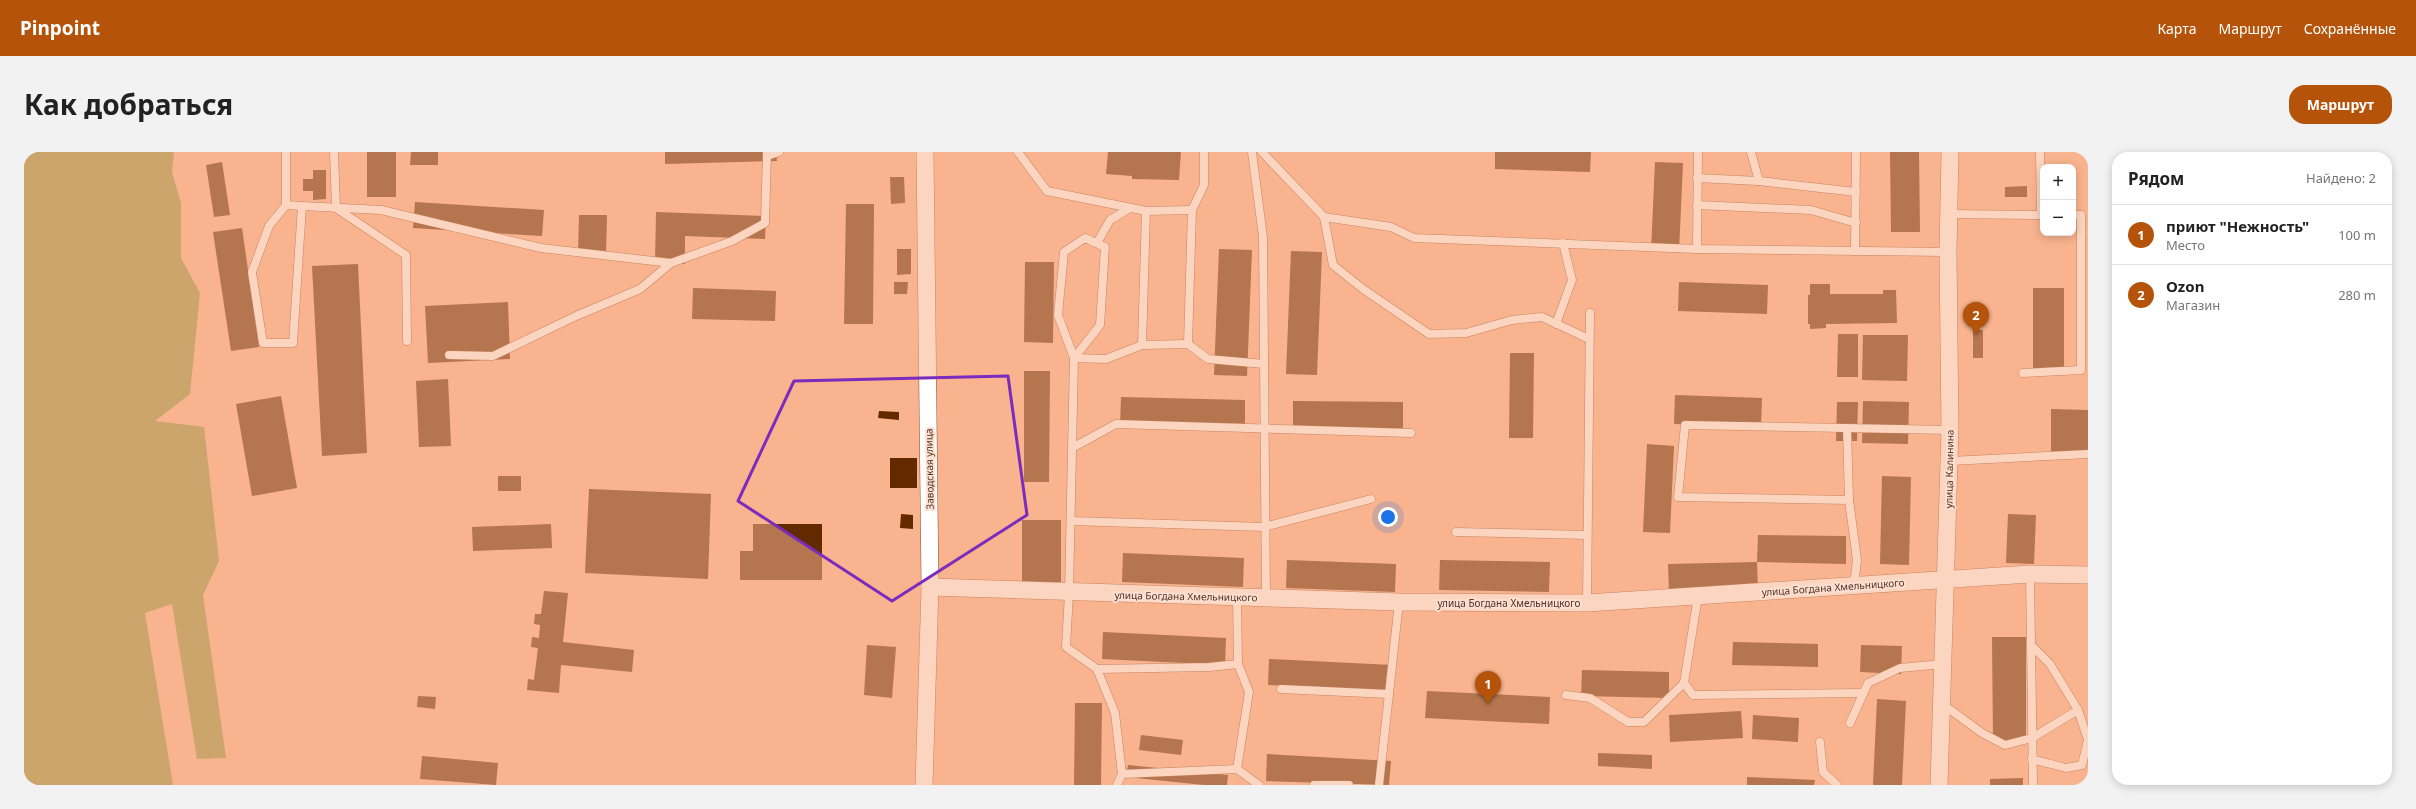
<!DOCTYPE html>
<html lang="ru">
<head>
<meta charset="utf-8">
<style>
  :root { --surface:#fff; --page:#f2f2f2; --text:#222; --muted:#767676; --line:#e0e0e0; --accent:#b45309 }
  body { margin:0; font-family:"Noto Sans",sans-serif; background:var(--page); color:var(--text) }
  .controls { position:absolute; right:12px; top:12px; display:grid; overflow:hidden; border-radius:8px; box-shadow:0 2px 10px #0003 }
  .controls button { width:36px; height:36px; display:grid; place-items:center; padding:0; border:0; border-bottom:1px solid var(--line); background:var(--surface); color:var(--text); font:20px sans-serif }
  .you { position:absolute; left:1364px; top:365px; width:14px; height:14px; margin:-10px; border:3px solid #fff; border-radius:50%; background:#1a73e8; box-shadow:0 0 0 6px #1a73e833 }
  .badge { display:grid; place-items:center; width:26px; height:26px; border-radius:50%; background:var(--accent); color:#fff; font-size:13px; font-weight:700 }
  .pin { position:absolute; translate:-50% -33px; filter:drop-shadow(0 1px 2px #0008) }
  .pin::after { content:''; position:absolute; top:21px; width:14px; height:12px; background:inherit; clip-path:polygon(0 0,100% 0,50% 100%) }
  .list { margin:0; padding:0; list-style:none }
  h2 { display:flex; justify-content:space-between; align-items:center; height:52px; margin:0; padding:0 16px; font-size:17px }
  h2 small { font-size:13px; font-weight:400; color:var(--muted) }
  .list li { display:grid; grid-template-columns:26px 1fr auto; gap:12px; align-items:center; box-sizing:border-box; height:60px; padding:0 16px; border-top:1px solid var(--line) }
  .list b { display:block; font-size:15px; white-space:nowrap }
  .list p { margin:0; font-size:13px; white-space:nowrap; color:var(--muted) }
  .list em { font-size:13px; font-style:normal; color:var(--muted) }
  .map { position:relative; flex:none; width:2064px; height:633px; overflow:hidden; border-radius:16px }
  header { display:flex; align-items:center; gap:24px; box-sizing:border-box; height:56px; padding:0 20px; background:var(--accent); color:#fff }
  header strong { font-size:19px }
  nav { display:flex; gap:22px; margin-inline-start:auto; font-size:14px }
  .intro { display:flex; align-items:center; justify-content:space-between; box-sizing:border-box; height:96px; padding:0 24px }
  h1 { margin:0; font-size:28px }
  .button { padding:10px 18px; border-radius:16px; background:var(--accent); color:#fff; font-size:14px; font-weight:700 }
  main { display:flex; gap:24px; padding:0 24px }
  aside { flex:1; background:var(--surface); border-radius:16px; box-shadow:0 2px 10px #0003 }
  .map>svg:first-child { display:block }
  .forest { fill:#949543 }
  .building { fill:#632a00 }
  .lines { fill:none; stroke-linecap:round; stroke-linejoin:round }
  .lane-casing { stroke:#894c28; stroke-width:9 }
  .street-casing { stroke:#894c28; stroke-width:18 }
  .lane { stroke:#fff; stroke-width:8 }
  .street { stroke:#fff; stroke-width:17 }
  .marked { fill:none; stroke:#7b2cbf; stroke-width:3; stroke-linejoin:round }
  .labels { text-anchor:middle; stroke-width:4; stroke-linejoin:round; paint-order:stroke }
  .street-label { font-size:10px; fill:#503425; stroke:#fddfd0 }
</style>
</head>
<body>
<header>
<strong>Pinpoint</strong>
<nav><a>Карта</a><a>Маршрут</a><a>Сохранённые</a></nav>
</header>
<div class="intro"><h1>Как добраться</h1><a class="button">Маршрут</a></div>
<main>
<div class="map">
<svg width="2064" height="633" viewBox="0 0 2064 633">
  <rect width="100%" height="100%" fill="#f9b38e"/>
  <polygon class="forest" points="0,0 150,0 148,20 157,51 157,106 176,141 166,242 131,269 180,275 195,409 179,443 202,606 173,607 148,452 121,461 149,633 0,633"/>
  <g class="building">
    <rect x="343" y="0" width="29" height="45"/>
    <polygon points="387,0 414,0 414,13 386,13"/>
    <polygon points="641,0 752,0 753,9 641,12"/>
    <polygon points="1084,0 1157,0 1155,28 1108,27 1108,24 1082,22"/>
    <polygon points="1471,0 1567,0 1566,20 1471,17"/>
    <polygon points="1866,0 1895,0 1896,80 1867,80"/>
    <polygon points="198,10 206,63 190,65 182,13"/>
    <polygon points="1631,10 1659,11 1655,100 1627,99"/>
    <polygon points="289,18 302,18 302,47 289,48 289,39 279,39 279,27 289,27"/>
    <polygon points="866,25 880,25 881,51 867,52"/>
    <polygon points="2003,34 2003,45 1981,45 1981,35"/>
    <polygon points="391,50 520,58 518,84 389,76"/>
    <polygon points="822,52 850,52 849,172 820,172"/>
    <polygon points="632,60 742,64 741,87 661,84 661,112 631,111"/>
    <polygon points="555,63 583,63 582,103 554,102"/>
    <polygon points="218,76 235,195 207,199 189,80"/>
    <polygon points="873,97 887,97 887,122 873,123"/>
    <polygon points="1195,97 1228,98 1223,224 1190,223"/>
    <polygon points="1267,99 1298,100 1293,223 1262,222"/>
    <polygon points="1001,110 1030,110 1029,191 1000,190"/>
    <polygon points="334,112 343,301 298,304 288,114"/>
    <polygon points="870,130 884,130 883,142 870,142"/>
    <polygon points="1655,130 1744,133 1743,162 1654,159"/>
    <polygon points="1786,132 1806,132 1806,142 1859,142 1859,138 1872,138 1873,171 1802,172 1802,176 1786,177 1786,172 1784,172 1784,143 1786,143"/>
    <polygon points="669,136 752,139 751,169 668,167"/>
    <rect x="2009" y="136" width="31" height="86"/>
    <polygon points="484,150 486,207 404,211 401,154"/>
    <rect x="1949" y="178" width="10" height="28"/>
    <polygon points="1814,182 1834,182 1834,225 1813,225"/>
    <polygon points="1839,183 1884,183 1883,229 1838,228"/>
    <polygon points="1486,201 1510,201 1509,286 1485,286"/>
    <polygon points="1000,219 1026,219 1025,330 1000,330"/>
    <polygon points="424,227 427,294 395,295 392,229"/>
    <polygon points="1651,243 1738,246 1737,275 1650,272"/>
    <polygon points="257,244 273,336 228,344 212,252"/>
    <polygon points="1097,245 1221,248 1221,277 1096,274"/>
    <polygon points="1269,249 1379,250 1379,279 1269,278"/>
    <polygon points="1839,249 1885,250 1884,292 1838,291"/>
    <polygon points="1813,250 1834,250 1833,289 1812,289"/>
    <polygon points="2027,257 2064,258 2064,305 2027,305"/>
    <polygon points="855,259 875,260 875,268 854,266"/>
    <polygon points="1623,292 1650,294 1646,381 1619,380"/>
    <rect x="866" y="306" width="27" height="30"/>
    <rect x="474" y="324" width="23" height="15"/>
    <polygon points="1858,324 1887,325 1885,413 1856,412"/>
    <polygon points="565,337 687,342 684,427 561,421"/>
    <polygon points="877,362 889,363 889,377 876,376"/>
    <polygon points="1984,362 2012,363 2010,412 1982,411"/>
    <rect x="998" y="368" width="39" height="62"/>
    <polygon points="527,372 528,396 449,399 448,375"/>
    <polygon points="729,372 798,372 798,428 716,428 716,399 729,399"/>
    <polygon points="1734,383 1822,384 1822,412 1733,410 1734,440 1645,441 1644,412 1733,410"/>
    <polygon points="1099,401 1220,406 1219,435 1098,430"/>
    <polygon points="1263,408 1372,412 1371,440 1262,436"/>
    <polygon points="1416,408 1526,410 1525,440 1415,438"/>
    <polygon points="520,439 544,441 539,490 610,498 608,520 537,513 535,541 503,538 504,527 510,528 514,496 507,495 508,485 515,486 516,473 510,472 511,462 517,462"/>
    <polygon points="1079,480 1202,486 1201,513 1078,507"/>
    <polygon points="1968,485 2002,485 2002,591 1969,591"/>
    <polygon points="1709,490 1794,492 1794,515 1708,513"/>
    <polygon points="843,493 872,495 868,546 840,543"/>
    <polygon points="1837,493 1878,494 1877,522 1836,520"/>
    <polygon points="1245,507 1369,513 1367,540 1244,533"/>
    <polygon points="1558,518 1645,520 1645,546 1557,544"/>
    <polygon points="1403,539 1526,545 1525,572 1401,566"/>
    <polygon points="394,544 412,545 411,557 393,555"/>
    <polygon points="1853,547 1882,549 1878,633 1849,633"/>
    <polygon points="1051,551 1078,551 1077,633 1050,633"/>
    <polygon points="1717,559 1719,586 1646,590 1645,563"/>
    <polygon points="1729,563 1775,566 1774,590 1728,587"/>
    <polygon points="1117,583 1159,588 1157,603 1115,598"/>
    <polygon points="1574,601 1628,603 1628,617 1574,614"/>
    <polygon points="1243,602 1367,609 1365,633 1242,629"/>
    <polygon points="398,604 474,611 472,633 396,627"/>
    <polygon points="1104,613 1204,623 1203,633 1180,633 1102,625"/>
    <polygon points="1723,625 1791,628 1790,633 1723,633"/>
    <polygon points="1999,626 1999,633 1966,633 1966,627"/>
  </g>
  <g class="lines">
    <g class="lane-casing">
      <g id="lane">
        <polyline points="262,0 262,53 245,74 228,120 239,191 269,191 278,54 357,58 517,96 647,111 708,89 741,71 743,0"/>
        <polyline points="310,0 312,56 382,103 383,189"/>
        <polyline points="994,0 1023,39 1122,59 1168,58"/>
        <polyline points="1228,0 1239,85 1242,446"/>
        <polyline points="1238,0 1300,65 1309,113 1339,137 1405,182 1442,181 1488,168 1518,165 1565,187"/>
        <polyline points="1674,0 1673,97 1924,100"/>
        <polyline points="1727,0 1735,29"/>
        <polyline points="2016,0 2017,63"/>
        <polyline points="743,4 755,0"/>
        <polyline points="1673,26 1735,29 1832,40"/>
        <polyline points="262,53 278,54"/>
        <polyline points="1673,53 1787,58 1832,71"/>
        <polyline points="1925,62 2019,63"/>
        <polyline points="1300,65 1367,75 1390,86 1673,97"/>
        <polyline points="1073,91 1086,68 1106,56"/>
        <polyline points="1831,99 1832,0"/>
        <polyline points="1532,172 1548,128 1539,91"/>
        <polyline points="1164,192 1168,58 1180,33 1180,0"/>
        <polyline points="1118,193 1122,59"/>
        <polyline points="425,203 469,204 552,164 616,137 647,111"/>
        <polyline points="1050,206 1076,173 1081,95 1061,86 1040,100 1034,163 1050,206 1045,441 1042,495 1073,517 1091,561 1098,622 1093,633"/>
        <polyline points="1050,206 1082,207 1118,193 1164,192 1184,207 1240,212"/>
        <polyline points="1999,221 2057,218 2057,63 2049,63"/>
        <polyline points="1823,276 1825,348"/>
        <polyline points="1048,296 1092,272 1387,281"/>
        <polyline points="1926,309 2064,302"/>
        <polyline points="1047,369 1240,375 1347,347"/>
        <polyline points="1432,380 1563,383"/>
        <polyline points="2006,422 2009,633"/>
        <polyline points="1830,434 1833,408 1825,348 1654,345 1661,273 1926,278"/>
        <polyline points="1674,444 1660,531 1669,543 1839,541"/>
        <polyline points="1213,445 1214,512 1225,540 1213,617"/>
        <polyline points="1563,451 1566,161"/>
        <polyline points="2007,493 2026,512 2054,558 2064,588 2058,613 2042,616 2008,607"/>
        <polyline points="1073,517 1185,515 1214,512"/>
        <polyline points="1257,537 1365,542"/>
        <polyline points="1542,543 1566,546 1604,570 1620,570 1660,531"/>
        <polyline points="1917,551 1958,581 1981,593 2008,586 2054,558"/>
        <polyline points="1826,571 1844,531 1876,516 1919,512"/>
        <polyline points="1796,590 1799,620 1813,633"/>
        <polyline points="1098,622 1213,617 1235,633"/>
        <polyline points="1290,633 1325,633"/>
        <polyline points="1355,633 1375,450"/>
      </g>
    </g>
    <g class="street-casing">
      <g id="street">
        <polyline points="906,435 1375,450 1563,451 2006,422 2064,423"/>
        <polyline points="900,633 906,435 901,0"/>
        <polyline points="1915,633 1926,278 1924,100 1926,0"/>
      </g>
    </g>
    <use href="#lane" class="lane"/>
    <use href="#street" class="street"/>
  </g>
  <path d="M0 0H2064V633H0ZM984,224L1003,363L868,449L714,349L770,229Z" fill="#f9b38e" fill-opacity=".55" fill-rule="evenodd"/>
  <path class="marked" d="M984,224L1003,363L868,449L714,349L770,229Z"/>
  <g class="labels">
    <g class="street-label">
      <text transform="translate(905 317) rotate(-91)" y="4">Заводская улица</text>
      <text transform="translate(1925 317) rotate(-89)" y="4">улица Калинина</text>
      <text transform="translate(1809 435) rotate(-4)" y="4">улица Богдана Хмельницкого</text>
      <text transform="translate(1162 444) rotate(1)" y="4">улица Богдана Хмельницкого</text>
      <text x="1485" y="455">улица Богдана Хмельницкого</text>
    </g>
  </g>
</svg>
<div class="controls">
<button>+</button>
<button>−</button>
</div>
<div class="you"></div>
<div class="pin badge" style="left:1464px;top:552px">1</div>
<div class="pin badge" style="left:1952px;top:183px">2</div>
</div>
<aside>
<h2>Рядом<small>Найдено: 2</small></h2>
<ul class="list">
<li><span class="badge">1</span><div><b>приют &quot;Нежность&quot;</b><p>Место</p></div><em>100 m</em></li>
<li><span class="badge">2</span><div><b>Ozon</b><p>Магазин</p></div><em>280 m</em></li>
</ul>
</aside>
</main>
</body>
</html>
